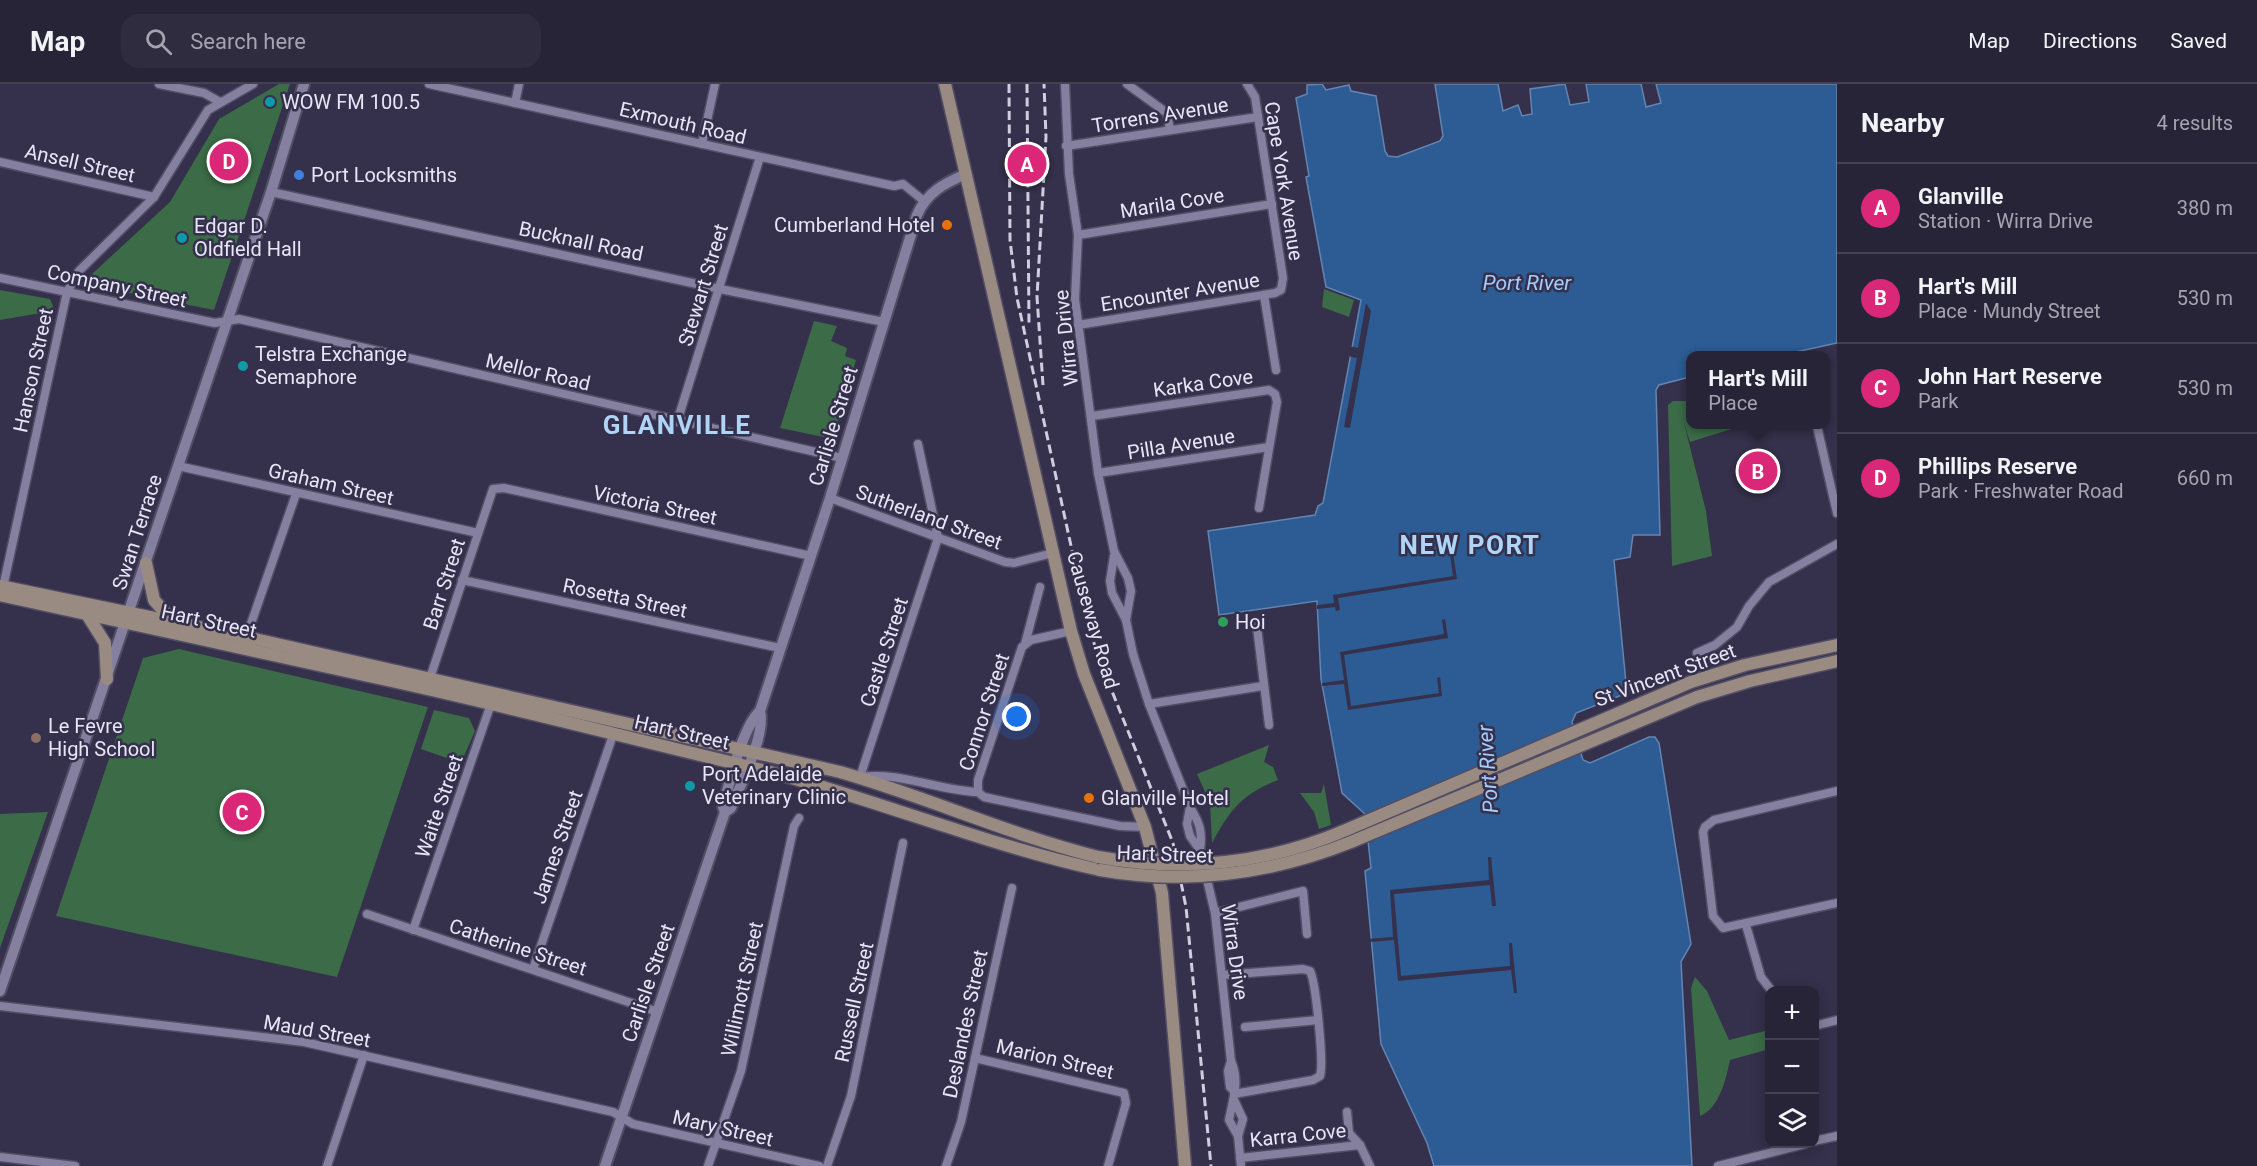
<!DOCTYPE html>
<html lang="en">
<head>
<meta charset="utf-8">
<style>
  :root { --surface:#282438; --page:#302c40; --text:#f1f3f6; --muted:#a5a4ae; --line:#444153; --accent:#db2777 }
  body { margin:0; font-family:Roboto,sans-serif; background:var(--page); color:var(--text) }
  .controls { position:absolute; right:18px; bottom:18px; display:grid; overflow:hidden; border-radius:12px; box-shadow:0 3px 15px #0003 }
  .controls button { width:54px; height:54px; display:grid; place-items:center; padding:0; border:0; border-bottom:2px solid var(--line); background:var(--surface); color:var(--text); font:30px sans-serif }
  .you { position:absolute; left:1017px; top:633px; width:21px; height:21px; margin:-15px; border:4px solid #fff; border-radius:50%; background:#1a73e8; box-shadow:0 0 0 9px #1a73e833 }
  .badge { display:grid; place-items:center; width:39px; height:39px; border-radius:50%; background:var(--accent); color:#fff; font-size:20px; font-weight:700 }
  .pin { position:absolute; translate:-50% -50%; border:3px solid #fff; box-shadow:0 2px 6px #0006 }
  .popup { position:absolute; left:1686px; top:267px; width:144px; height:78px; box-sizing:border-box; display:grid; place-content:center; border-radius:12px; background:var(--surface); filter:drop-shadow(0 2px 4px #0005); font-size:20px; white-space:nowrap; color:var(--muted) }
  .popup b { font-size:22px; color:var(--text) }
  .popup::after { content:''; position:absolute; left:50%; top:100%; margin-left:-12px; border:12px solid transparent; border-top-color:var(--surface) }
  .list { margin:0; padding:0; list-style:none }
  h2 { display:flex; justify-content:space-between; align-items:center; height:78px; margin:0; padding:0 24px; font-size:26px }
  h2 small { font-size:20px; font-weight:400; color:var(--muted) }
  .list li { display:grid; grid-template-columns:39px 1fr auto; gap:18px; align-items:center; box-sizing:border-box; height:90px; padding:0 24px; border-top:2px solid var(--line) }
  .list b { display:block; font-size:22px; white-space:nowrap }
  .list p { margin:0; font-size:20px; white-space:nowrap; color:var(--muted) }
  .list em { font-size:20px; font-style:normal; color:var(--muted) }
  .icon { flex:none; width:33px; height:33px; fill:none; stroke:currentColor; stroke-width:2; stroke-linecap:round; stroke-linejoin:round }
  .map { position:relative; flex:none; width:1837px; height:1082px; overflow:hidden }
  header { display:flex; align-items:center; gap:36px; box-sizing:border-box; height:84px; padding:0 30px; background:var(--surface); border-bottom:2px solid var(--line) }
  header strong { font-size:28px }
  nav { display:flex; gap:33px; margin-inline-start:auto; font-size:21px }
  .search { width:420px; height:54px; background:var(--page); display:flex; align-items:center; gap:15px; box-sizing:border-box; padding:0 21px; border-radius:18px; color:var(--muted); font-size:22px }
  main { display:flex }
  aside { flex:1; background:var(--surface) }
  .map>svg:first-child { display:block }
  .green { fill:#3b6b47 }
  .water { fill:#2c5c93; stroke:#6485b1; stroke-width:1.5 }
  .pier { fill:#35304b }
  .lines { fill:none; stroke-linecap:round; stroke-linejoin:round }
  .minor-casing { stroke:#524d64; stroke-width:11 }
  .tertiary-casing { stroke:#524d64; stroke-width:14 }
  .secondary-casing { stroke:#524d64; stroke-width:15 }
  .minor { stroke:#85809f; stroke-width:8 }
  .tertiary { stroke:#85809f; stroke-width:10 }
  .secondary { stroke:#998b82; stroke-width:12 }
  .rail { stroke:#d0cde0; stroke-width:3; stroke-dasharray:9 4.5; stroke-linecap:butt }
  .secondary-bridge-casing { stroke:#524d64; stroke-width:15; stroke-linecap:butt }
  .secondary-bridge { stroke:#998b82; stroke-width:12 }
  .culture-dot { fill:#0f9aa8; stroke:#35304b; stroke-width:2 }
  .shop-dot { fill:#3f7fe0; stroke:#35304b; stroke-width:2 }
  .food-dot { fill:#e8710a; stroke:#35304b; stroke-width:2 }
  .leisure-dot { fill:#2e9e5b; stroke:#35304b; stroke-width:2 }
  .education-dot { fill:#8d6e63; stroke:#35304b; stroke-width:2 }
  .labels { text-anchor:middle; stroke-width:5; stroke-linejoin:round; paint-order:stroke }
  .poi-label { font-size:20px; fill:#e8e5f7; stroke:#35304b; text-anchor:start }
  .street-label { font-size:20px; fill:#e8e5f7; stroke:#35304b }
  .water-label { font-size:21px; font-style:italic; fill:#a4ccfc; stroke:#35304b }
  .district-label { font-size:26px; font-weight:bold; letter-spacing:1.5px; fill:#afd4f5; stroke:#35304b }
</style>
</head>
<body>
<header>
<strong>Map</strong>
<div class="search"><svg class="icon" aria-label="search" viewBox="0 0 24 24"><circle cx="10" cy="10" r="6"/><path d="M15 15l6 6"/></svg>Search here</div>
<nav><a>Map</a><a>Directions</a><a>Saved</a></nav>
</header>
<main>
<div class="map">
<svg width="1837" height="1082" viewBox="0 0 1837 1082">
  <rect width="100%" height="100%" fill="#35304b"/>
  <g class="green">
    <polygon points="279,0 290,0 214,226 93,202 92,190 170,118 219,35"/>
    <polygon points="1324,205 1354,216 1349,233 1322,223"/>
    <polygon points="0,206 50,215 53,222 51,231 47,228 0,236"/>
    <polygon points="814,237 837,242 831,257 847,264 845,272 856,276 833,355 780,344"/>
    <polygon points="1673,317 1690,317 1690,340 1741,342 1690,358 1684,339 1706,427 1712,472 1672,482 1668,321"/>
    <polygon points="179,565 428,623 337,893 56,832 143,574"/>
    <polygon points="434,626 469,634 475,647 461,679 421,665"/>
    <path d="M1269,661L1264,678L1273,683L1278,696C1242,710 1230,726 1212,759L1210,719L1197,690Z"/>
    <polygon points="1324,700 1331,741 1319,745 1314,728 1300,709 1321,709"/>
    <polygon points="48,728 0,864 0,730"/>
    <path d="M1695,893L1707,907L1729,956L1765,947L1770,965L1730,976C1726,994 1720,1024 1700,1032L1691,904Z"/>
  </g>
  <polygon class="water" points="1322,0 1326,6 1349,1 1351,7 1376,12 1385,67 1388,72 1397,73 1440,57 1443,52 1435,0 1498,0 1503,27 1518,21 1522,32 1532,30 1530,5 1565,0 1570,21 1589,18 1586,0 1641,0 1646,23 1661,19 1656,0 1837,0 1837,259 1782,271 1690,272 1690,293 1659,301 1656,306 1660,451 1633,451 1630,473 1614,476 1627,609 1576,629 1572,638 1583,676 1590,679 1649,653 1655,653 1659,659 1691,860 1681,878 1692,1082 1434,1082 1427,1059 1381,960 1365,787 1371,784 1365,730 1342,709 1321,595 1317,517 1219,531 1208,447 1315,431 1318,422 1323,419 1361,216 1326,203 1306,93 1309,92 1296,14 1307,10 1307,1"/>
  <g class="pier">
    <polygon points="1366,219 1371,227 1350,344 1344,343 1357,274 1347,272 1349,262 1358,264"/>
    <polygon points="1450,470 1453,470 1457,495 1338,514 1340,526 1336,527 1335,523 1317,525 1317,521 1334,519 1333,511 1453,492"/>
    <polygon points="1445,535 1448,554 1344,571 1351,622 1439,609 1437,594 1440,593 1442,612 1348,626 1344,600 1322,602 1322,599 1344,596 1340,568 1444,550 1442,536"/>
    <polygon points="1488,773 1491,773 1496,822 1492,822 1490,801 1394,810 1401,892 1510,882 1509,859 1512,859 1517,909 1514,909 1511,886 1398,897 1394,856 1369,858 1368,855 1393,853 1390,806 1489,796"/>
  </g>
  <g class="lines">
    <g class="minor-casing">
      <g id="minor">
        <polyline points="159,0 204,9 220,18"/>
        <polyline points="429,0 894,102 903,100 924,117"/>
        <polyline points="1065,0 1069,90 1078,151 1075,215 1098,389 1114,467 1128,494 1131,507 1126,536"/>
        <polyline points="1127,0 1167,29 1170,46"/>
        <polyline points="515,19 519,0"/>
        <polyline points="702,60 715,0"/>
        <polyline points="1066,62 1258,33"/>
        <polyline points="0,78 154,113"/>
        <polyline points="271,108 720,205 884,238"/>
        <polyline points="1078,151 1272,120"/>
        <polyline points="0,194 215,239 239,235 842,374"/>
        <polyline points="1264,211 1276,286"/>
        <polyline points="1078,241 1275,209 1281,206 1283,194 1255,13 1247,0"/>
        <polyline points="1092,332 1269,306 1275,310 1277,318 1259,424"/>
        <polyline points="677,338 760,73"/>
        <polyline points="1817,342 1837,429"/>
        <path d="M918,360L938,454L860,693C899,687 939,707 978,708L984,713L1120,742L1145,743"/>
        <polyline points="178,382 478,449"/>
        <polyline points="1098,389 1269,363"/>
        <polyline points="830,414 1005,478 1014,479 1053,469"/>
        <path d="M1114,472L1110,497L1112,509L1126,536L1133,570L1149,620L1190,723C1199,738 1203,747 1200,766"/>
        <polyline points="462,496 780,564"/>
        <polyline points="2,508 67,208 79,187 154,113 208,26 253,0"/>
        <polyline points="1257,543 1269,641"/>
        <polyline points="245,557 296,410"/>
        <polyline points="1025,560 1040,503"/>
        <polyline points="1697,569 1715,561 1737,543 1749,522 1769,498 1837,460"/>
        <polyline points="429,597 493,405 504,404 811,472"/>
        <polyline points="1149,620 1263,602"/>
        <polyline points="1837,707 1714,736 1705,743 1703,748 1713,832 1723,844 1837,819"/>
        <polyline points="978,708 978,696 1022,563 1031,556 1071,547"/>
        <path d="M1190,723L1187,740L1190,752L1200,766L1215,829L1231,977C1240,997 1233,1015 1229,1036L1238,1052L1241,1082"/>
        <polyline points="1215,829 1303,807 1307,850"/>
        <polyline points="367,830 658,928"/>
        <polyline points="1746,841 1761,893 1771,906"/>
        <polyline points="413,846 492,617"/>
        <polyline points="533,885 613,651"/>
        <path d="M1223,891L1303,885L1310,887C1316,899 1324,979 1320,992L1313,996L1234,1010"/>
        <polyline points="0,922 304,958 613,1028 633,1040 819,1082"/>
        <polyline points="1814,942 1837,936"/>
        <polyline points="1245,943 1318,936"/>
        <polyline points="975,974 1124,1009 1126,1019 1108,1082"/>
        <polyline points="1231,977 1228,987 1230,1003 1234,1007"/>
        <polyline points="1235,1018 1243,1035 1238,1052"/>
        <polyline points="1347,1028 1349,1049 1360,1061"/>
        <polyline points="1814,1057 1837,1052"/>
        <polyline points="0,1073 75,1082"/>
        <polyline points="1240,1074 1360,1061 1370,1082"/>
        <polyline points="327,1082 364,971"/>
        <polyline points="708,1082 741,987 794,742 799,734"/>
        <polyline points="827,1082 851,1012 903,759"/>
        <polyline points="946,1082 961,1038 1012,804"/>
        <polyline points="1718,1082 1805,1060"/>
      </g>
    </g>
    <g class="tertiary-casing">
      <g id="tertiary">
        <path d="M725,728L723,723C729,699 743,642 760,627L830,414L917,131C927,108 945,99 966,90"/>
        <polyline points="0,907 271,108 304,0"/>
        <path d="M605,1082L725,728L731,724C741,699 766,651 760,627"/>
      </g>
    </g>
    <g class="secondary-casing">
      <g id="secondary">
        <polyline points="945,0 1071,547 1084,590 1145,743 1162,809 1185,1082"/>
        <polyline points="146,479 154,516 174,539"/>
        <path d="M0,502L246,553L840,688C927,713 1010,751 1098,773"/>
        <path d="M0,511C132,541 264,568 396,598C514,624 632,655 750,683C869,712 981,760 1100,786"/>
        <polyline points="88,532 105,559 107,595"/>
        <polyline points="1346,746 1691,598 1745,581 1837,561"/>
        <polyline points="1351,758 1697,613 1750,597 1837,577"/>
      </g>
    </g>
    <use href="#minor" class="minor"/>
    <use href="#tertiary" class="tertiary"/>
    <use href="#secondary" class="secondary"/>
    <g class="rail">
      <polyline points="1009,0 1010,156 1017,214 1085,526 1097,570 1173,759 1186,823 1211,1082"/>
      <polyline points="1027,0 1029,242"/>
      <polyline points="1043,301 1037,213 1046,53 1044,0"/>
    </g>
    <g class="secondary-bridge-casing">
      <g id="secondary-bridge">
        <path d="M1098,773C1182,788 1267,780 1346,746"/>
        <path d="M1100,786C1186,801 1271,790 1351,758"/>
      </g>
    </g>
    <use href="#secondary-bridge" class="secondary-bridge"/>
  </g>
  <g class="culture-dot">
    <circle cx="270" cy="18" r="6"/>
    <circle cx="182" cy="154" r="6"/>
    <circle cx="243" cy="282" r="6"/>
    <circle cx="690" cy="702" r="6"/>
  </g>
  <circle class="shop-dot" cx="299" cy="91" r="6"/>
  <g class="food-dot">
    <circle cx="947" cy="141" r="6"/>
    <circle cx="1089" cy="714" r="6"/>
  </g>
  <circle class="leisure-dot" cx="1223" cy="538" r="6"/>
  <circle class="education-dot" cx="36" cy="654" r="6"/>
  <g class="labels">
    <g class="poi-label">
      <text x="282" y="25">WOW FM 100.5</text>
      <text x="311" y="98">Port Locksmiths</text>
      <text x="935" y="148" text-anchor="end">Cumberland Hotel</text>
      <text x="194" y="149">Edgar D.<tspan x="194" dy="23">Oldfield Hall</tspan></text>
      <text x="255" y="277">Telstra Exchange<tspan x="255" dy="23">Semaphore</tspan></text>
      <text x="1235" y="545">Hoi</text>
      <text x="48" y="649">Le Fevre<tspan x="48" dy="23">High School</tspan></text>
      <text x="702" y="697">Port Adelaide<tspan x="702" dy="23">Veterinary Clinic</tspan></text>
      <text x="1101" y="721">Glanville Hotel</text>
    </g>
    <g class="street-label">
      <text transform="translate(1160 31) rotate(-9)" y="7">Torrens Avenue</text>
      <text transform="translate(683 39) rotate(13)" y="7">Exmouth Road</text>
      <text transform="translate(80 79) rotate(13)" y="7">Ansell Street</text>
      <text transform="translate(1284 97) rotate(81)" y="7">Cape York Avenue</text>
      <text transform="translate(1172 119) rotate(-9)" y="7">Marila Cove</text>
      <text transform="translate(581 157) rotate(12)" y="7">Bucknall Road</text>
      <text transform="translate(703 201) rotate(-73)" y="7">Stewart Street</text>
      <text transform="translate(117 202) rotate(12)" y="7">Company Street</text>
      <text transform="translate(1180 208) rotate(-9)" y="7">Encounter Avenue</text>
      <text transform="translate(1066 254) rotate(-96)" y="7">Wirra Drive</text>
      <text transform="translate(33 286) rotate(-78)" y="7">Hanson Street</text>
      <text transform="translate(538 288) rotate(13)" y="7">Mellor Road</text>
      <text transform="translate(1203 299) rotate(-8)" y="7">Karka Cove</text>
      <text transform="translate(833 342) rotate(-73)" y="7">Carlisle Street</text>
      <text transform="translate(1181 360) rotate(-9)" y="7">Pilla Avenue</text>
      <text transform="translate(331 400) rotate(13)" y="7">Graham Street</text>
      <text transform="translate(655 421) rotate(12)" y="7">Victoria Street</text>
      <text transform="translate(929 433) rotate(20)" y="7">Sutherland Street</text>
      <text transform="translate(137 448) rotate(-72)" y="7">Swan Terrace</text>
      <text transform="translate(444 500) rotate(-72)" y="7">Barr Street</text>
      <text transform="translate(625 514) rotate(12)" y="7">Rosetta Street</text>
      <text transform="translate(1093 536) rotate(74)" y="7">Causeway Road</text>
      <text transform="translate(209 537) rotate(12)" y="7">Hart Street</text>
      <text transform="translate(884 568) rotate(-72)" y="7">Castle Street</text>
      <text transform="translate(1665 591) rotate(-20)" y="7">St Vincent Street</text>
      <text transform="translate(984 628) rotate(-72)" y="7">Connor Street</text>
      <text transform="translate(682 648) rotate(13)" y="7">Hart Street</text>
      <text transform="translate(439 722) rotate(-71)" y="7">Waite Street</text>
      <text transform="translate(557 763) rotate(-71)" y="7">James Street</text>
      <text transform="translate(1165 770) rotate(2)" y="7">Hart Street</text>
      <text transform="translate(518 863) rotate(18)" y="7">Catherine Street</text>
      <text transform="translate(1235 868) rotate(82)" y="7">Wirra Drive</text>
      <text transform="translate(648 899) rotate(-71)" y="7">Carlisle Street</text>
      <text transform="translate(742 905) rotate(-78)" y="7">Willimott Street</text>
      <text transform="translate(854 918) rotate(-78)" y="7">Russell Street</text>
      <text transform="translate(965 940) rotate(-78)" y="7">Deslandes Street</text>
      <text transform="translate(317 947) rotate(10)" y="7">Maud Street</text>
      <text transform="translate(1055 975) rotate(13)" y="7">Marion Street</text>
      <text transform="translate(723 1044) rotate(13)" y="7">Mary Street</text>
      <text transform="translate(1298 1051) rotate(-6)" y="7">Karra Cove</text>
    </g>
    <g class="water-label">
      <text x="1527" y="206">Port River</text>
      <text transform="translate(1488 685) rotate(-94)" y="7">Port River</text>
    </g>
    <g class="district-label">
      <text x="677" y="350">GLANVILLE</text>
      <text x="1470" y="470">NEW PORT</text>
    </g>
  </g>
</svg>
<div class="controls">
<button>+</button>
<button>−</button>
<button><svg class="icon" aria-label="layers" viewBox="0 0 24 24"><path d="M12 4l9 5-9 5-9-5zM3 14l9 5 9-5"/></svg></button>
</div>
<div class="you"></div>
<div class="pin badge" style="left:1027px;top:80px">A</div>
<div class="pin badge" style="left:1758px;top:387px">B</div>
<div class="popup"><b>Hart's Mill</b>Place</div>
<div class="pin badge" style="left:242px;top:728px">C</div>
<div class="pin badge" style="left:229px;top:77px">D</div>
</div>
<aside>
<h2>Nearby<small>4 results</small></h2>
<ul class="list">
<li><span class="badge">A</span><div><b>Glanville</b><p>Station · Wirra Drive</p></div><em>380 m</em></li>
<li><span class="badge">B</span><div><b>Hart's Mill</b><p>Place · Mundy Street</p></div><em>530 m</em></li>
<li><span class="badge">C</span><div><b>John Hart Reserve</b><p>Park</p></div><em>530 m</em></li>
<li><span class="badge">D</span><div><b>Phillips Reserve</b><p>Park · Freshwater Road</p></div><em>660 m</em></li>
</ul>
</aside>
</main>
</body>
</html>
